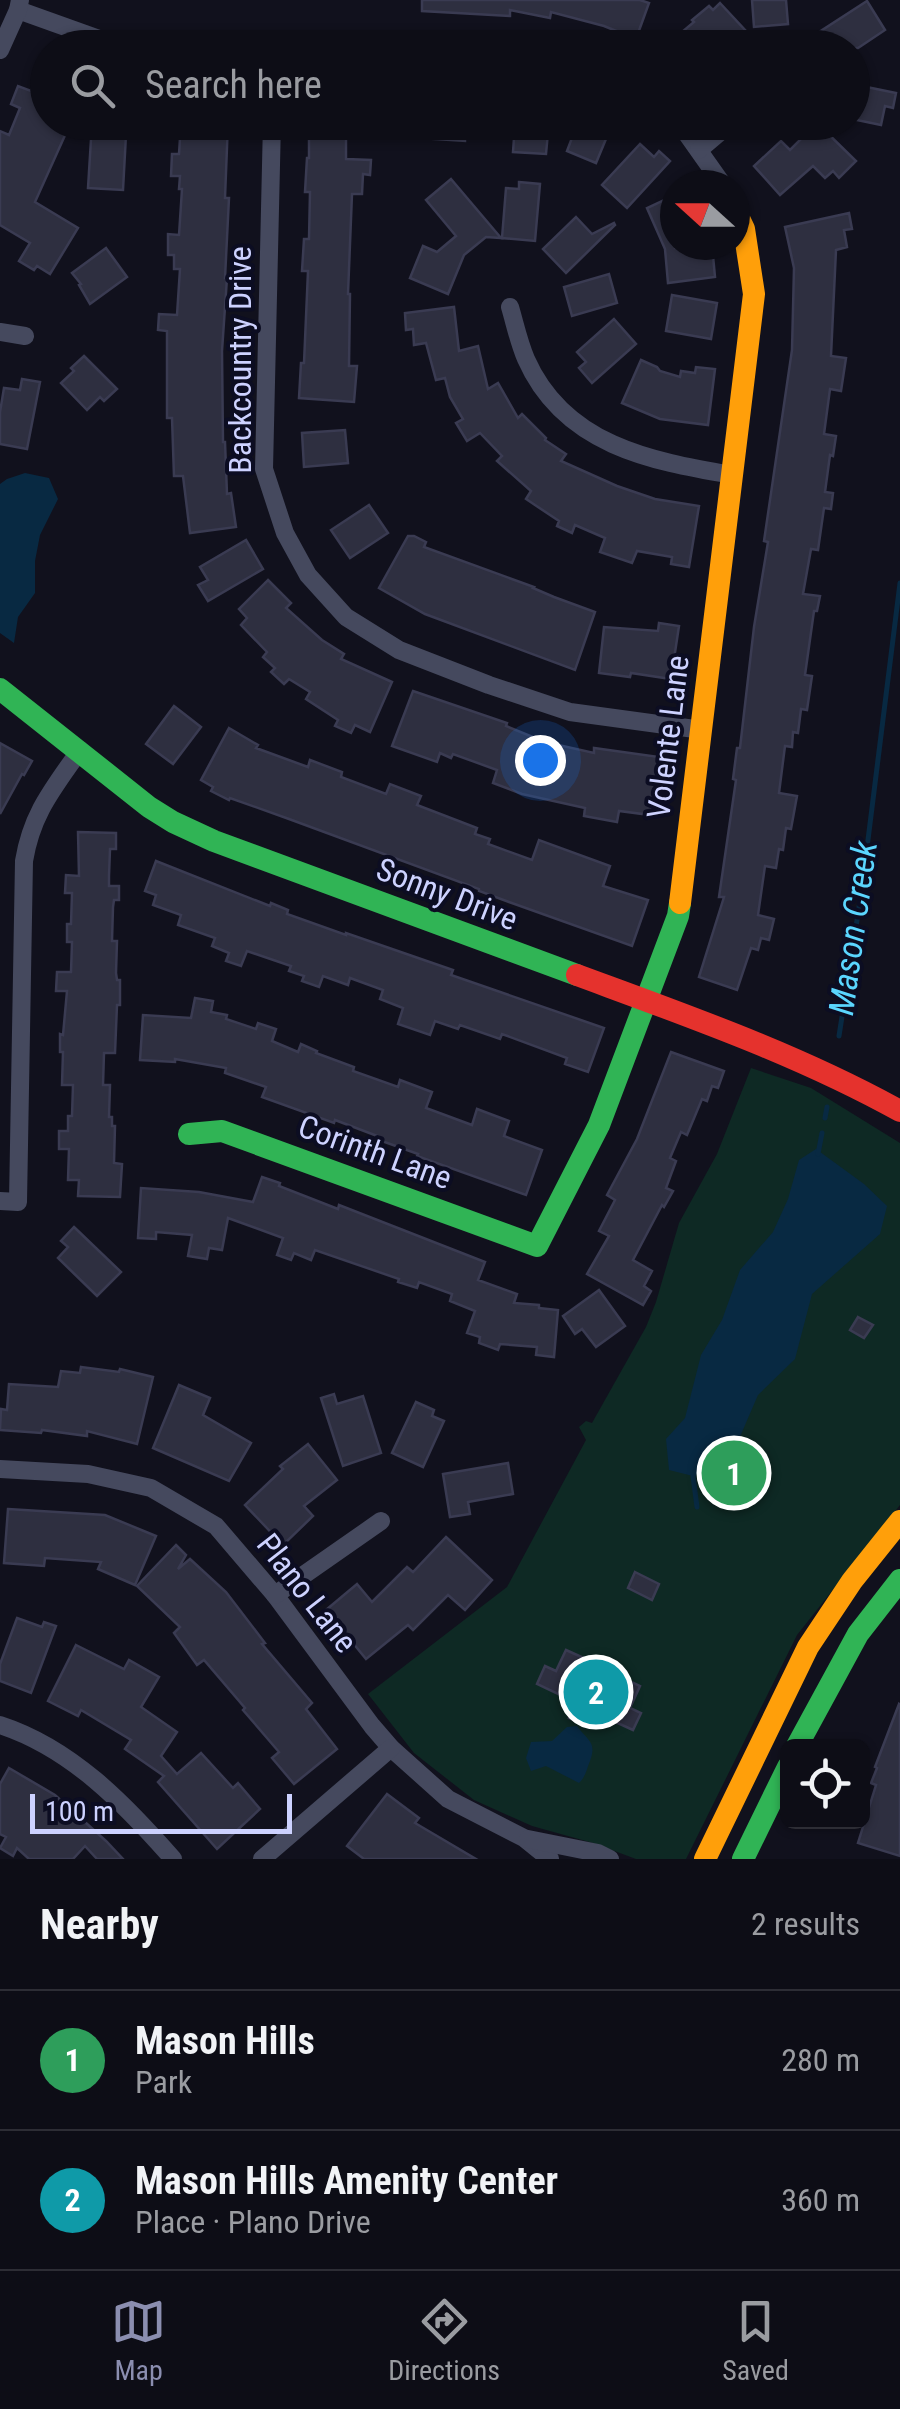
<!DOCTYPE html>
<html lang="en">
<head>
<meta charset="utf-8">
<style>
  :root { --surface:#0d0d16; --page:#16161f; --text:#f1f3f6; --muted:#9a9ca1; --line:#2d2d35; --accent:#8b8eb0 }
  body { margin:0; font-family:"Roboto Condensed",sans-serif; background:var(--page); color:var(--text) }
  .controls { position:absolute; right:30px; bottom:30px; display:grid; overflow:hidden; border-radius:15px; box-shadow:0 2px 8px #0004 }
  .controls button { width:90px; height:90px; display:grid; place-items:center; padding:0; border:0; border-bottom:2px solid var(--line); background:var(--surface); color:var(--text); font:50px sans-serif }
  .compass { position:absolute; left:660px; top:170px; width:90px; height:90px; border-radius:50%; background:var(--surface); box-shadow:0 2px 8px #0004; rotate:291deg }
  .scale { position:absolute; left:30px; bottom:25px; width:262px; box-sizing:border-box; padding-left:10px; border:5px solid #cdd2ff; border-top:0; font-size:28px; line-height:35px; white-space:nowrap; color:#cdd2ff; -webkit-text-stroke:8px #0c0d22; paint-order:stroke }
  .you { position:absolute; left:540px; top:760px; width:35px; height:35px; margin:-25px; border:8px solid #fff; border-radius:50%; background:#1a73e8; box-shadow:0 0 0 15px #1a73e833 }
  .badge { display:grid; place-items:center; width:65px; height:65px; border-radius:50%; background:var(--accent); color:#fff; font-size:32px; font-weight:700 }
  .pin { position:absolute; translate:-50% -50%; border:5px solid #fff; box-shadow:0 2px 10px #0006 }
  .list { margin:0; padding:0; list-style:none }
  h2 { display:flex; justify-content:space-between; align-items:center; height:130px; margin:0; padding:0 40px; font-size:42px }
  h2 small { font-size:32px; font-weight:400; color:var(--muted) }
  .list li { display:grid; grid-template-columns:65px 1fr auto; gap:30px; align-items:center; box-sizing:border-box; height:140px; padding:0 40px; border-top:2px solid var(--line) }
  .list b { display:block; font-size:38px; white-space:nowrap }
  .list p { margin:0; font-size:32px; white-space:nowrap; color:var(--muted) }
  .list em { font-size:32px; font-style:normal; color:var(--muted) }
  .icon { flex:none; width:55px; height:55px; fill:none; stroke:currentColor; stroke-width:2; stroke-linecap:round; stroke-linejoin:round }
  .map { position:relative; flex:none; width:900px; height:1859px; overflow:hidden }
  .search { position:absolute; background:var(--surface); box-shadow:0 2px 8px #0004; left:30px; right:30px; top:30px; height:110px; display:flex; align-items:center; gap:25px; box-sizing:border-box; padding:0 35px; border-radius:55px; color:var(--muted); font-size:38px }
  .sheet { height:410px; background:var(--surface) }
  nav { display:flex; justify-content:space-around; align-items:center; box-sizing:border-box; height:140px; border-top:2px solid var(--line); background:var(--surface); font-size:28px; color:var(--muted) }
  nav a { display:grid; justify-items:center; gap:5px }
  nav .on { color:var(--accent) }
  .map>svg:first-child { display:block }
  .green { fill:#0e2924 }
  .water { fill:#082942 }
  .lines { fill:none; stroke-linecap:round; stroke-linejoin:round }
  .stream { stroke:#082942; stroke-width:5 }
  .building { fill:#2e2f40; stroke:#3a3b52; stroke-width:2.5 }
  .street { stroke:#45495e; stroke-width:18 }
  .fast { stroke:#30b455; stroke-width:22 }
  .slow { stroke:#ff9f0a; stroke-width:22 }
  .jam { stroke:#e5322d; stroke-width:22 }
  .labels { text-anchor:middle; stroke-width:8; stroke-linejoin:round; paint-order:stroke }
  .street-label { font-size:32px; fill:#cdd2ff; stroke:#0c0d22 }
  .water-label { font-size:35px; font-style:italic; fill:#5bd6ff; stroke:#0c0d22 }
</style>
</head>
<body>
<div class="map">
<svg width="900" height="1859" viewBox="0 0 900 1859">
  <rect width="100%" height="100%" fill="#11111d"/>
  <polygon class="green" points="751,1068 811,1088 900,1143 900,1505 797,1635 686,1859 636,1859 593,1843 532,1826 474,1800 414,1753 368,1694 507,1587 586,1440 579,1427 586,1421 592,1423 646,1327 656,1302 679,1223 717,1154"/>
  <g class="water">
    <polygon points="25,473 49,478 58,499 40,535 35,561 35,593 18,617 14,643 0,633 0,484 7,479"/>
    <polygon points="816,1149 864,1184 887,1206 880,1234 812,1294 795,1359 758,1395 736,1446 693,1476 669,1470 666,1439 685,1418 701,1355 722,1320 740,1270 773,1232 788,1199 799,1160"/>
    <path d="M577,1726C588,1741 597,1742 590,1761C586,1771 586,1776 579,1783L546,1766L531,1771L526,1758L531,1742L552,1741L567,1727Z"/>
  </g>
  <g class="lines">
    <g class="stream">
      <polyline points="839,1036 862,888 900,583"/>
      <polyline points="825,1118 827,1107"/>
      <polyline points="818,1154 822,1133"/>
      <polyline points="695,1472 693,1476 697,1507"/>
    </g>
  </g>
  <g class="building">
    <polygon points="422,0 640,0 649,3 636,39 604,26 551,12 550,18 510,10 510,16 422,11"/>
    <polygon points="752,0 786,0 788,24 754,27"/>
    <polygon points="867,1 885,30 858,48 816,48 810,38"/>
    <polygon points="720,3 745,30 726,48 663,48 694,22 692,20 709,6 713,10"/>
    <polygon points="47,52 48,122 71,122 35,202 78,228 50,274 37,266 34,270 19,261 30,243 0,225 0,131 9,135 20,108 11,104 18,86 31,91"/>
    <polygon points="852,84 896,93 893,108 885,106 881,125 852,119"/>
    <polygon points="181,122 228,122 225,198 229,198 225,278 227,278 222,351 223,442 225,442 227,494 231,493 236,527 190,533 183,476 174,476 172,418 167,418 167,331 158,330 159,314 177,315 180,269 174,269 174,255 168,255 168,234 179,235 182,189 179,189 180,176 171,176 172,154 179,154"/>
    <polygon points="309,122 346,122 346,159 371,160 370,175 363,174 362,194 352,194 348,294 350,294 349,366 357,366 354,402 299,398 301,363 304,363 308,271 302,271 304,239 309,239 310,192 305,192 307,158 309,158"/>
    <polygon points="390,122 549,122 546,154 513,152 514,138 465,134 465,141 389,136"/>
    <polygon points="578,122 613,122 596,163 567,151"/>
    <polygon points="92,123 110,124 110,134 126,135 123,190 88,188"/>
    <polygon points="817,123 856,161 839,178 833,171 825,178 813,166 780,195 754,166 781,141 790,150"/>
    <polygon points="640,144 654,157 659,151 670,161 627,208 602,185"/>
    <polygon points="451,179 501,238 486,237 464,255 448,294 410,278 423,246 437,252 456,236 426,200"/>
    <polygon points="519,182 540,184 535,241 502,238 506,188 519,189"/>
    <polygon points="675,195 675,248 712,245 715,277 668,283 665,249 647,208"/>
    <polygon points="849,213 852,229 844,230 847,247 836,250 831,356 846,358 841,391 830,389 824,434 836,436 833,456 830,455 825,492 833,493 831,509 824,508 818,550 811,549 803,594 820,596 817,611 814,611 805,675 812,676 807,710 801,709 798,733 793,732 792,747 785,746 779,793 797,796 791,829 786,828 783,850 779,849 776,868 765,866 758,915 774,919 769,940 761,938 758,950 751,948 737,990 699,977 724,897 719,897 736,780 733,779 737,748 740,748 754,627 768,542 764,541 792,350 794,268 785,227"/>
    <polygon points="576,217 592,234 614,223 615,225 566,273 543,249"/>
    <polygon points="106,248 127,277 90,304 79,285 81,284 72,273"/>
    <polygon points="609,274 617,303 572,316 564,287"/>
    <polygon points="672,295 717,303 711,339 666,331"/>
    <polygon points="454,307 459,351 478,346 488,389 498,383 518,418 522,414 546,438 545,440 566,454 561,461 617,486 655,499 699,506 689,567 671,564 672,557 637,551 632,563 600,552 605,538 575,525 572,533 557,526 559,521 526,499 531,491 497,461 502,456 480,433 467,441 456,423 463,419 450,397 445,378 436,380 426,343 414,345 413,329 406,330 405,313"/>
    <polygon points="614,319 636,344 592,383 579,368 586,362 577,352"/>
    <polygon points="84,356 117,389 104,401 100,397 87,410 61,383 74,371 71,368"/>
    <polygon points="641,360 657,367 660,371 680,377 681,371 695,373 696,367 715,369 708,425 660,419 622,403"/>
    <polygon points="22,379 40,382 27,449 0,444 0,412 4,388 20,390"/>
    <polygon points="345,430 348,463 304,467 302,433"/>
    <polygon points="369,505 388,533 350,558 331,530"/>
    <polygon points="408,536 414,536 426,542 424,547 534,587 533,588 554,597 595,612 575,670 425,614 379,588"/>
    <polygon points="246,540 263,569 208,601 198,585 208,580 200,567"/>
    <polygon points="268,580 291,603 286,608 322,640 344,654 341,659 392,682 370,732 355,725 351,733 335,726 338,720 306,699 310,692 289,679 284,684 271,672 275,668 263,657 267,652 241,625 247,618 239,609"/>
    <polygon points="659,623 679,626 671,679 631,673 630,677 599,673 604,627 658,631"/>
    <polygon points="413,691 507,723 506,726 545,742 594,753 594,748 666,758 658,816 619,811 617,822 584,816 585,808 522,794 493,783 497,770 453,754 451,758 440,753 437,762 392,746"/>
    <polygon points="174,706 201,727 173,764 146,744"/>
    <polygon points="229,728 258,745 256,748 308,767 310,760 342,772 341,777 386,794 390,784 421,796 417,805 477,828 475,834 490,839 488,844 532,860 539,840 610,866 603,886 648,900 632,946 509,902 479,891 479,889 289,819 230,798 229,800 211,791 213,787 201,780"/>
    <polygon points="0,743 32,761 24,775 22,774 0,814"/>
    <polygon points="78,832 116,833 116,849 110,849 109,876 109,886 119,886 119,900 114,900 113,907 112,941 117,941 116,973 117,980 120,980 120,1005 117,1005 115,1053 104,1053 103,1085 110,1085 109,1117 112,1117 112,1126 115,1126 114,1163 122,1164 120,1197 78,1196 79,1180 68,1180 69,1149 59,1149 59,1131 68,1131 68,1116 72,1116 73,1085 62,1085 63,1052 60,1052 60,1034 63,1035 67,991 56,991 57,972 71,972 72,942 67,942 67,924 71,924 72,893 65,893 66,875 79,876"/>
    <polygon points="156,861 270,906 271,903 288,910 287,914 346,935 346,933 421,959 453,970 451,975 604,1028 588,1072 565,1064 567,1058 502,1034 500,1039 460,1025 458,1029 435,1021 430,1035 398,1024 403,1008 380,999 383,990 350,978 348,985 323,976 319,987 302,981 304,976 289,971 291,966 247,951 241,966 226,961 229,953 212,946 215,938 178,925 181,915 153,905 156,895 145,891"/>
    <polygon points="195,998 213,1001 211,1012 227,1015 226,1019 256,1029 258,1023 276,1029 272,1041 298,1052 301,1044 317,1051 316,1053 354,1067 353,1071 398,1087 400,1080 432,1092 426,1108 472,1125 477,1109 509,1121 504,1136 542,1150 526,1195 417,1156 418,1154 379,1140 380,1137 335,1120 334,1123 262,1097 266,1087 225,1073 226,1068 175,1059 175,1062 140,1060 143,1015 191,1018"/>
    <polygon points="671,1052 724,1071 718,1088 712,1086 707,1101 702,1099 687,1135 681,1132 670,1158 676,1161 666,1188 673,1191 664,1207 662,1205 633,1260 652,1271 644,1286 651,1291 643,1305 587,1274 609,1236 599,1231 615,1200 607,1195 637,1139"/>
    <polygon points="262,1177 280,1183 279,1186 338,1209 339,1205 485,1262 478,1280 517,1294 514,1303 539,1305 539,1308 558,1310 554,1357 536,1355 537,1347 500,1344 498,1350 479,1343 480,1337 467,1333 475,1311 450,1301 452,1294 419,1282 417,1288 398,1282 399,1279 315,1250 311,1260 294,1253 291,1260 277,1255 283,1238 228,1218 222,1250 209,1248 207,1259 188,1256 192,1235 156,1232 156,1239 138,1238 141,1188 199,1192 253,1202"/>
    <polygon points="74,1227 121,1272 97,1296 58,1258 68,1247 61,1241"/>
    <polygon points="599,1290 625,1326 596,1347 582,1329 575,1334 563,1316"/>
    <polygon points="858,1317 873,1325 864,1338 850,1330"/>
    <polygon points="81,1367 119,1372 120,1369 153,1377 137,1444 87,1431 87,1436 42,1430 41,1433 0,1430 1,1409 7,1410 9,1384 58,1387 61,1371 80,1373"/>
    <polygon points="179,1385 210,1398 203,1415 251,1443 229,1481 153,1448"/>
    <polygon points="334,1394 337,1404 363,1396 381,1453 343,1466 321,1398"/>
    <polygon points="416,1402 434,1410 432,1416 444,1421 423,1467 392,1453"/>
    <polygon points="308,1444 337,1480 304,1506 313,1516 283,1545 245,1505 283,1469 280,1466"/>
    <polygon points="508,1463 513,1494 468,1502 470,1514 450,1517 443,1474"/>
    <polygon points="8,1509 105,1515 156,1536 135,1585 98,1569 101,1562 45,1558 44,1566 4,1563"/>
    <polygon points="446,1537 492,1580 465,1610 448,1595 413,1630 408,1625 366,1659 326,1610 357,1584 372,1602 407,1567 413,1572"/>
    <polygon points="176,1545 186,1555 178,1569 190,1559 226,1592 265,1643 262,1644 312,1703 306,1709 337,1749 294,1784 272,1758 279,1752 243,1710 245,1708 204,1660 197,1665 174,1633 180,1627 137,1586"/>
    <polygon points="635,1572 659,1584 652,1600 628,1588"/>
    <polygon points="17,1618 42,1627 44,1622 56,1626 31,1693 0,1681 0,1664"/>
    <polygon points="76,1645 124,1669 129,1660 159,1677 141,1707 177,1732 161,1756 177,1774 201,1753 233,1788 238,1783 260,1809 217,1849 158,1782 164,1776 125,1749 131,1740 81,1710 78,1716 48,1701"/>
    <polygon points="566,1650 597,1664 600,1657 617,1665 613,1673 640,1686 630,1708 641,1713 633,1730 598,1714 596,1719 590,1716 586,1725 569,1718 574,1708 568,1705 571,1700 537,1684 545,1666 556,1671"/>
    <polygon points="899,1704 900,1705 900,1856 858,1843 876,1785 871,1783 877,1768 875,1767"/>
    <polygon points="9,1768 55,1795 106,1841 123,1859 97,1859 85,1846 73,1859 29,1859 17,1848 13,1856 0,1848 6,1837 0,1834 0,1784"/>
    <polygon points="387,1794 419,1818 415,1823 476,1859 364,1859 347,1846"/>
  </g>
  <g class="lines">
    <g class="street">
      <polyline points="18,10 99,39 242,48"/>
      <polyline points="0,50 18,10 20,0"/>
      <polyline points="272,122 264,469 285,533 308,575 346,617 399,650 489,685 570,712 702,730"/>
      <polyline points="676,122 682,127 723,185"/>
      <polyline points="699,150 732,122"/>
      <path d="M510,307C515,324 519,343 526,359C564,445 650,461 732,475"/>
      <polyline points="0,332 25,336"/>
      <path d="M0,1201L18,1202L24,861C32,813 53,789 80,750"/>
      <polyline points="0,1469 88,1474 151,1488 216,1526 275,1595 372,1726 391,1748 448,1799 524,1838 550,1859"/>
      <polyline points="275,1595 381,1521"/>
      <path d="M0,1725C71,1748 125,1804 173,1859"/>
      <polyline points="528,1839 598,1853 610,1859"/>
      <polyline points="262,1859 391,1748"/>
    </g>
    <g class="fast">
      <polyline points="0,689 149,807 173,822 214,841 577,975"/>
      <polyline points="189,1134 222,1131 537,1246 599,1125 678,916 680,903"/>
      <polyline points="797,1746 858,1634 900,1580"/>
      <polyline points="743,1859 788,1767"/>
    </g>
    <g class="slow">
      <polyline points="680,903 754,294 744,229 735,210"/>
      <polyline points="705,1859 808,1647 852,1581 900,1521"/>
    </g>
    <path class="jam" d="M577,975C688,1016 797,1054 900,1111"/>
  </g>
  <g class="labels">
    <g class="street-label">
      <text transform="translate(240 360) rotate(-90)" y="11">Backcountry Drive</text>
      <text transform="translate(668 737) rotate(-83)" y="11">Volente Lane</text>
      <text transform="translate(447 894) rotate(21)" y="11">Sonny Drive</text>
      <text transform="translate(375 1152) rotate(20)" y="11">Corinth Lane</text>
      <text transform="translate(307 1593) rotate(52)" y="11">Plano Lane</text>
    </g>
    <g class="water-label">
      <text transform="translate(853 928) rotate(-82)" y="12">Mason Creek</text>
    </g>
  </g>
</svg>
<div class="controls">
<button><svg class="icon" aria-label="locate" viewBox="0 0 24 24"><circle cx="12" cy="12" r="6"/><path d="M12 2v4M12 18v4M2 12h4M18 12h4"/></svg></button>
</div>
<svg class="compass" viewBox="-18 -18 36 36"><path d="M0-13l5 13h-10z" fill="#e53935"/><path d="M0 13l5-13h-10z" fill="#9a9ca1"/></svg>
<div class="scale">100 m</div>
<div class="you"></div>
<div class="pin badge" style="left:734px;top:1473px;background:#2e9e5b">1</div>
<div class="pin badge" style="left:596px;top:1692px;background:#0f9aa8">2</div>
<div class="search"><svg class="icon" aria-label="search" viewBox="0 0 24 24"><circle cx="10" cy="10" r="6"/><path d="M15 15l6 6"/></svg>Search here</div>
</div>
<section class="sheet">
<h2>Nearby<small>2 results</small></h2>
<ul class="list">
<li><span class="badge" style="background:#2e9e5b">1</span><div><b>Mason Hills</b><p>Park</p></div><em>280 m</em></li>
<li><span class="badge" style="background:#0f9aa8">2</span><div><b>Mason Hills Amenity Center</b><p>Place · Plano Drive</p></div><em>360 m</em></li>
</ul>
</section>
<nav>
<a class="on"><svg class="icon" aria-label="map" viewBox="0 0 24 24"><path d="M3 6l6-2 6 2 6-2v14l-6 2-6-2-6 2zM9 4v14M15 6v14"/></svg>Map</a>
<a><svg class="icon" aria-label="directions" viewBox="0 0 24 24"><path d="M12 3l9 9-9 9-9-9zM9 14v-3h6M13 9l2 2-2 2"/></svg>Directions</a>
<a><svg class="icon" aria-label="saved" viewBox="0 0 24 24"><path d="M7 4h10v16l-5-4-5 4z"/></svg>Saved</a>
</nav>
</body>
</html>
